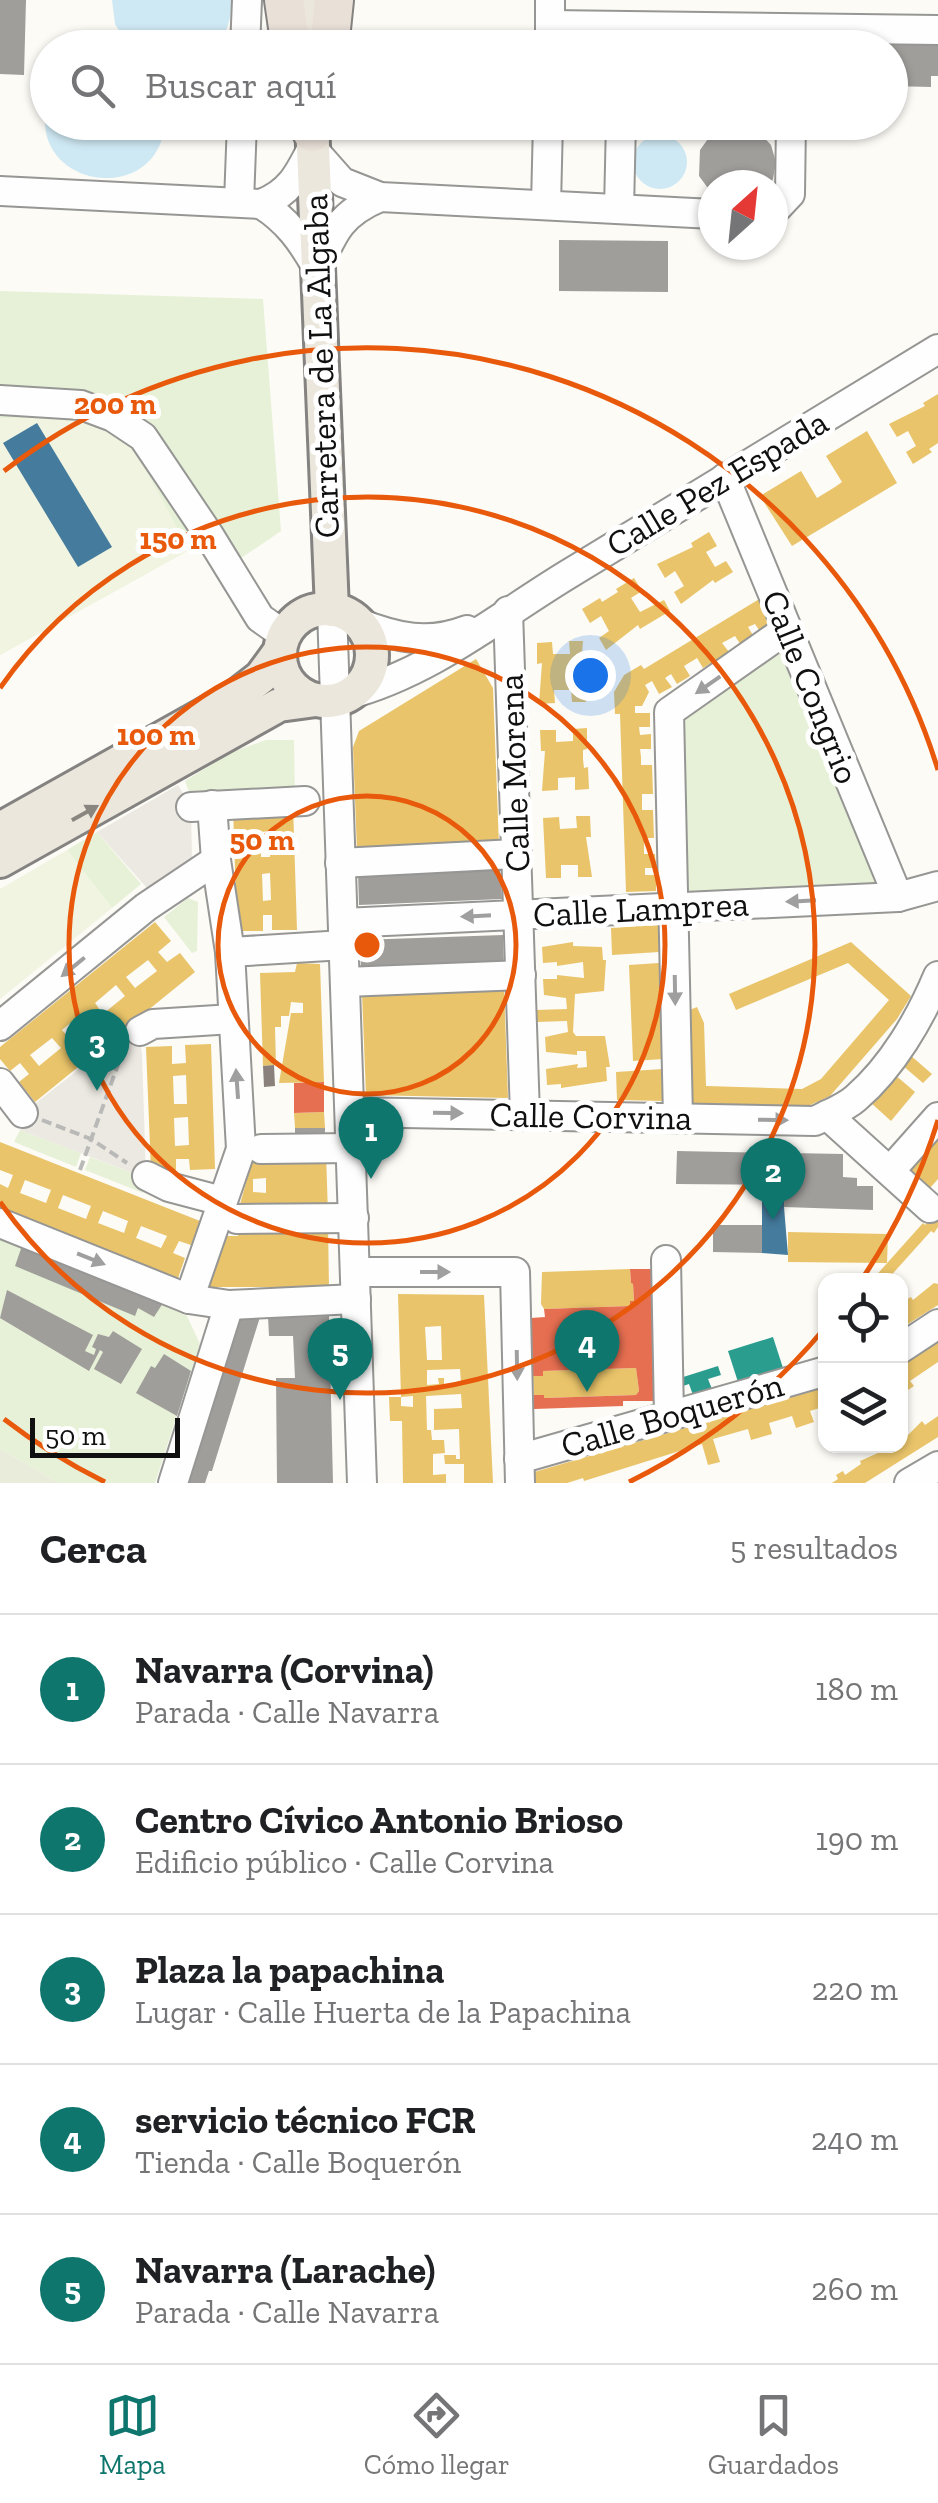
<!DOCTYPE html>
<html lang="es">
<head>
<meta charset="utf-8">
<style>
  :root { --surface:#fff; --page:#f6f6f6; --text:#202124; --muted:#757577; --line:#e0e0e0; --accent:#0f766e }
  body { margin:0; font-family:"Zilla Slab",serif; background:var(--page); color:var(--text) }
  .controls { position:absolute; right:30px; bottom:30px; display:grid; overflow:hidden; border-radius:20px; box-shadow:0 2px 8px #0004 }
  .controls button { width:90px; height:90px; display:grid; place-items:center; padding:0; border:0; border-bottom:2px solid var(--line); background:var(--surface); color:var(--text); font:50px sans-serif }
  .compass { position:absolute; left:698px; top:170px; width:90px; height:90px; border-radius:50%; background:var(--surface); box-shadow:0 2px 8px #0004; rotate:27deg }
  .scale { position:absolute; left:30px; bottom:25px; width:150px; box-sizing:border-box; padding-left:10px; border:5px solid #101010; border-top:0; font-size:28px; line-height:35px; white-space:nowrap; color:#101010; -webkit-text-stroke:8px #fff; paint-order:stroke }
  .you { position:absolute; left:590px; top:675px; width:35px; height:35px; margin:-25px; border:8px solid #fff; border-radius:50%; background:#1a73e8; box-shadow:0 0 0 15px #1a73e833 }
  .badge { display:grid; place-items:center; width:65px; height:65px; border-radius:50%; background:var(--accent); color:#fff; font-size:32px; font-weight:700 }
  .pin { position:absolute; translate:-50% -82px; filter:drop-shadow(0 2px 5px #0008) }
  .pin::after { content:''; position:absolute; top:52px; width:35px; height:30px; background:inherit; clip-path:polygon(0 0,100% 0,50% 100%) }
  .list { margin:0; padding:0; list-style:none }
  h2 { display:flex; justify-content:space-between; align-items:center; height:130px; margin:0; padding:0 40px; font-size:42px }
  h2 small { font-size:32px; font-weight:400; color:var(--muted) }
  .list li { display:grid; grid-template-columns:65px 1fr auto; gap:30px; align-items:center; box-sizing:border-box; height:150px; padding:0 40px; border-top:2px solid var(--line) }
  .list b { display:block; font-size:38px; white-space:nowrap }
  .list p { margin:0; font-size:32px; white-space:nowrap; color:var(--muted) }
  .list em { font-size:32px; font-style:normal; color:var(--muted) }
  .icon { flex:none; width:55px; height:55px; fill:none; stroke:currentColor; stroke-width:2; stroke-linecap:round; stroke-linejoin:round }
  .map { position:relative; flex:none; width:938px; height:1483px; overflow:hidden }
  .search { position:absolute; background:var(--surface); box-shadow:0 2px 8px #0004; left:30px; right:30px; top:30px; height:110px; display:flex; align-items:center; gap:25px; box-sizing:border-box; padding:0 35px; border-radius:55px; color:var(--muted); font-size:38px }
  .sheet { height:880px; background:var(--surface) }
  nav { display:flex; justify-content:space-around; align-items:center; box-sizing:border-box; height:140px; border-top:2px solid var(--line); background:var(--surface); font-size:28px; color:var(--muted) }
  nav a { display:grid; justify-items:center; gap:5px }
  nav .on { color:var(--accent) }
  .map>svg:first-child { display:block }
  .green { fill:#e7f1d8 }
  .cemetery { fill:#e9ecdb }
  .pitch { fill:#f0f4e1 }
  .plaza { fill:#ece9e2 }
  .water { fill:#cfe9f4 }
  .homes { fill:#e9c46a; fill-rule:evenodd }
  .shops { fill:#e76f51 }
  .schools { fill:#2a9d8f }
  .public { fill:#457b9d }
  .industry { fill:#8a817c }
  .building { fill:#a09e9b }
  .lines { fill:none; stroke-linecap:round; stroke-linejoin:round }
  .minor-casing { stroke:#969694; stroke-width:32 }
  .major-casing { stroke:#848381; stroke-width:38 }
  .highway-casing { stroke:#848381; stroke-width:42 }
  .path { stroke:#b9b9b8; stroke-width:4; stroke-dasharray:10 5; stroke-linecap:butt }
  .minor { stroke:#fffefe; stroke-width:28 }
  .major { stroke:#ece7dc; stroke-width:32 }
  .highway { stroke:#e9e0d8; stroke-width:38 }
  .oneway { fill:#9f9f9f }
  .oneway2 { fill:#898680 }
  .ring { fill:none; stroke:#e8590c; stroke-width:5 }
  .labels { text-anchor:middle; stroke-width:10; stroke-linejoin:round; paint-order:stroke }
  .street-label { font-size:35px; fill:#101010; stroke:#fff }
  .centre { fill:#e8590c; stroke:#fff; stroke-width:5 }
  .ring-label { font-size:30px; text-anchor:middle; font-weight:bold; fill:#e8590c; stroke:#fff; stroke-width:10; stroke-linejoin:round; paint-order:stroke }
</style>
</head>
<body>
<div class="map">
<svg width="938" height="1483" viewBox="0 0 938 1483">
  <rect width="100%" height="100%" fill="#fcfbf6"/>
  <g class="green">
    <polygon points="0,291 263,299 281,531 237,561 209,535 189,550 0,655"/>
    <polygon points="783,642 881,886 686,892 680,717"/>
    <polygon points="266,740 294,740 295,797 193,802 185,781 232,752"/>
    <polygon points="97,832 141,884 112,908 67,850"/>
    <polygon points="188,898 198,902 197,951 192,953 164,917"/>
    <polygon points="20,1130 81,1153 76,1167 14,1142"/>
    <polygon points="90,1157 146,1178 143,1193 85,1170"/>
    <polygon points="0,1235 145,1293 187,1316 200,1344 155,1483 59,1483 0,1449"/>
  </g>
  <polygon class="cemetery" points="0,1449 59,1483 0,1483"/>
  <g class="pitch">
    <path d="M0,418C29,419 83,413 109,427C136,441 172,520 189,550L0,655Z"/>
    <polygon points="67,850 112,908 0,999 0,889"/>
  </g>
  <g class="plaza">
    <polygon points="178,785 191,807 192,858 147,888 97,832"/>
    <polygon points="137,1024 142,1054 146,1178 20,1130 23,1113"/>
  </g>
  <g class="water">
    <path d="M112,0H231C232,18 227,34 215,47H129L115,24Z"/>
    <path d="M47,104L48,122L165,123C158,209 27,188 47,104Z"/>
    <circle cx="660" cy="162" r="27"/>
  </g>
  <g class="homes">
    <polygon points="938,394 938,443 929,449 932,452 913,464 906,452 916,446 908,431 897,437 889,424 925,406 923,403"/>
    <polygon points="867,431 897,483 792,546 760,496 801,471 817,498 835,487 842,482 826,456"/>
    <polygon points="709,532 717,546 706,552 715,567 726,561 733,572 715,583 713,580 681,604 674,592 684,586 675,571 665,578 657,564 693,547 691,543"/>
    <polygon points="634,578 642,591 631,598 640,612 664,600 670,611 640,629 638,625 606,650 599,638 609,631 601,616 590,623 582,609 600,598 602,602 618,592 616,589"/>
    <polygon points="761,598 773,626 761,633 755,624 748,627 754,637 741,645 735,636 722,643 729,652 703,668 697,658 684,666 690,676 677,684 671,674 665,678 672,687 659,694 652,681 645,685 649,692 642,706 635,706 635,713 650,713 650,727 639,727 640,735 651,734 651,749 640,749 641,757 641,765 652,765 653,794 642,794 642,810 653,810 654,838 644,838 644,854 655,854 656,868 645,868 645,875 656,875 656,891 626,892 620,714 615,714 614,692 624,675 641,665 644,669"/>
    <polygon points="569,641 583,641 580,680 585,680 586,702 572,702 571,690 554,690 555,703 539,704 542,663 537,664 537,643 552,642 553,654 570,654"/>
    <polygon points="476,659 493,688 499,845 357,851 353,747 359,731"/>
    <polygon points="587,728 587,749 583,750 583,759 584,768 588,767 589,789 575,790 575,777 558,778 558,790 542,791 545,751 541,751 540,730 556,730 556,742 573,741 573,729"/>
    <path d="M293,805L297,930H272V915H263V931H237L233,807ZM269,831L270,857H261V832ZM270,873L271,900L263,901L262,874Z"/>
    <polygon points="576,816 590,816 591,837 586,837 592,877 578,877 578,865 561,865 561,878 546,878 543,818 559,817 560,829 577,828"/>
    <path d="M155,922L171,941L158,952L167,962L180,953L195,972L35,1102L19,1082L29,1074L20,1063L10,1071L0,1059V1047ZM148,960L157,971L135,988L126,977ZM116,985L125,996L103,1014L95,1003ZM85,1011L93,1022L71,1040L62,1030ZM52,1038L61,1048L39,1066L30,1055Z"/>
    <polygon points="658,925 659,952 612,955 611,928"/>
    <polygon points="573,942 573,946 602,947 603,960 606,960 604,991 575,994 573,1032 576,1036 605,1036 610,1067 606,1067 607,1081 561,1088 561,1084 547,1085 546,1069 578,1064 577,1068 587,1067 586,1051 577,1051 577,1055 546,1052 545,1037 568,1032 567,1021 536,1022 536,1010 567,1009 566,998 544,995 543,979 557,979 557,975 584,978 583,962 557,966 557,962 543,963 542,947"/>
    <polygon points="851,942 911,996 897,1019 830,1096 806,1107 688,1105 685,1012 697,1007 704,1023 706,1086 802,1089 821,1079 889,1000 848,963 736,1010 729,994"/>
    <polygon points="297,963 320,964 324,1082 279,1083 291,1013 303,1013 303,1003 291,1002 289,1016 281,1016 281,1027 275,1027 276,1065 263,1066 260,973 295,972"/>
    <polygon points="659,963 663,1059 633,1061 629,965"/>
    <polygon points="504,988 508,1098 366,1095 362,993"/>
    <path d="M211,1044L215,1169L190,1170L189,1159H176V1170L151,1171L146,1047L172,1046V1064L186,1063L185,1045ZM186,1075L187,1104H174L173,1076ZM188,1117L189,1145L175,1146L174,1118Z"/>
    <polygon points="910,1055 932,1074 923,1083 902,1065"/>
    <polygon points="663,1069 664,1101 617,1100 616,1072"/>
    <polygon points="894,1074 915,1092 891,1121 870,1102"/>
    <polygon points="324,1112 325,1128 295,1128 294,1113"/>
    <polygon points="938,1136 938,1179 930,1188 909,1169"/>
    <path d="M0,1142L200,1221L191,1245L179,1241L173,1253L185,1258L177,1281L0,1211V1184L8,1188L13,1175L0,1170ZM25,1180L51,1190L46,1203L20,1193ZM63,1195L91,1206L86,1219L58,1208ZM103,1211L128,1221L124,1233L98,1223ZM141,1226L167,1236L161,1248L136,1238Z"/>
    <path d="M326,1153L328,1214L237,1215L254,1154ZM266,1178V1193L253,1192V1179Z"/>
    <polygon points="938,1211 938,1227 934,1233 931,1231 887,1280 872,1280 923,1223 925,1225"/>
    <polygon points="328,1225 329,1287 205,1287 224,1236 238,1236 238,1227"/>
    <polygon points="788,1232 888,1234 887,1263 788,1262"/>
    <polygon points="630,1269 631,1283 633,1284 634,1301 630,1301 630,1306 544,1309 541,1304 542,1272"/>
    <polygon points="934,1283 938,1284 938,1305 900,1329 900,1308 906,1304 904,1301 911,1297 913,1300"/>
    <path d="M398,1294L484,1295L493,1483H464V1464H445L444,1455H456V1459H460L459,1429L434,1430V1409L462,1408L461,1394L426,1396L427,1430H431L432,1440H444L445,1453L433,1454V1475L446,1474V1483H403L402,1421H390L389,1397H401V1406L413,1407V1396L401,1397ZM441,1326L442,1360H427L425,1327ZM460,1369L461,1383L444,1384V1378H438L439,1384L427,1385V1370Z"/>
    <polygon points="938,1341 938,1362 910,1381 914,1386 908,1390 903,1382 907,1379 900,1365"/>
    <polygon points="636,1368 639,1391 636,1395 544,1398 544,1395 534,1395 533,1376 543,1376 543,1371"/>
    <polygon points="826,1387 826,1406 810,1411 814,1422 796,1428 792,1416 769,1423 772,1434 751,1440 748,1429 713,1439 720,1462 708,1465 702,1444 584,1481 583,1478 567,1483 532,1483 531,1473"/>
    <polygon points="938,1416 938,1437 865,1483 832,1483 838,1479 836,1475 843,1471 845,1475 861,1464 860,1461 878,1453 876,1450 883,1446 885,1450 900,1446 900,1435 906,1432 908,1435 922,1421 925,1425"/>
  </g>
  <g class="shops">
    <polygon points="324,1082 324,1112 294,1113 294,1083"/>
    <polygon points="630,1269 656,1269 660,1401 623,1401 623,1406 534,1409 534,1395 544,1395 544,1398 636,1395 639,1391 636,1368 543,1371 543,1376 533,1376 531,1318 545,1317 544,1309 630,1306 630,1301 634,1301 633,1284 631,1283"/>
  </g>
  <g class="schools">
    <polygon points="773,1337 783,1368 738,1382 728,1351"/>
    <polygon points="718,1366 721,1375 708,1379 712,1389 693,1395 689,1384 680,1387 677,1379"/>
  </g>
  <g class="public">
    <polygon points="37,423 112,547 78,567 3,443"/>
    <polygon points="777,1153 790,1153 790,1185 785,1185 784,1207 788,1255 762,1253 762,1185 777,1185"/>
  </g>
  <polygon class="industry" points="274,1065 275,1086 264,1087 263,1066"/>
  <g class="building">
    <polygon points="0,0 26,0 24,75 0,74"/>
    <polygon points="849,41 938,42 938,76 931,76 931,87 890,86 890,48 849,48"/>
    <polygon points="560,42 601,42 601,48 561,48"/>
    <polygon points="734,125 759,132 771,145 776,162 773,179 770,185 713,185 713,195 699,176 700,150 710,136"/>
    <polygon points="559,240 668,241 668,292 559,291"/>
    <polygon points="500,867 502,899 359,905 358,873"/>
    <polygon points="503,935 504,966 361,971 360,940"/>
    <polygon points="295,1128 325,1128 325,1142 295,1143"/>
    <polygon points="677,1151 777,1153 777,1185 676,1184"/>
    <polygon points="790,1153 843,1154 843,1177 857,1178 857,1186 873,1186 873,1210 784,1207 785,1185 790,1185"/>
    <polygon points="713,1225 762,1225 762,1253 713,1252"/>
    <polygon points="23,1243 163,1303 154,1317 138,1308 135,1316 15,1266"/>
    <polygon points="7,1290 93,1335 85,1351 94,1355 96,1349 92,1347 98,1334 109,1337 113,1331 142,1349 121,1384 94,1369 103,1352 100,1350 89,1371 0,1318"/>
    <polygon points="329,1316 333,1483 277,1483 276,1378 295,1378 293,1336 269,1336 268,1317"/>
    <polygon points="240,1317 260,1317 212,1471 209,1471 205,1483 187,1483"/>
    <polygon points="164,1354 191,1371 177,1416 136,1393 151,1366 155,1368"/>
  </g>
  <g class="lines">
    <g class="minor-casing">
      <g id="minor">
        <polyline points="550,0 550,48"/>
        <polyline points="550,25 938,30"/>
        <polyline points="245,48 247,0"/>
        <path d="M0,191L261,204C290,193 299,174 312,148L342,182L380,197L713,214"/>
        <polyline points="239,202 242,122"/>
        <path d="M261,204C287,220 302,241 317,268"/>
        <polyline points="546,205 548,122"/>
        <polyline points="619,209 621,122"/>
        <polyline points="773,212 790,194 791,122"/>
        <path d="M318,267C334,230 342,213 380,197"/>
        <polyline points="0,400 81,405 113,417 143,437 209,535 260,618 284,635"/>
        <polyline points="725,478 898,897"/>
        <polyline points="332,610 362,1483"/>
        <polyline points="508,611 525,1115"/>
        <path d="M359,623C397,638 428,645 467,630"/>
        <path d="M347,695C430,673 495,619 567,575C690,499 814,424 938,349"/>
        <polyline points="191,807 305,801"/>
        <polyline points="340,863 517,854"/>
        <polyline points="343,923 898,897 938,886"/>
        <polyline points="230,952 344,945"/>
        <polyline points="345,982 521,975"/>
        <polyline points="0,1026 146,907 216,860"/>
        <polyline points="140,1031 153,1024 233,1019"/>
        <polyline points="0,1083 23,1113"/>
        <path d="M351,1112L815,1121C828,1114 845,1108 856,1098C892,1067 920,1019 938,976"/>
        <polyline points="827,1115 930,1208"/>
        <polyline points="678,1118 669,712 787,629"/>
        <polyline points="261,1149 352,1148"/>
        <polyline points="890,1171 938,1117"/>
        <polyline points="147,1176 169,1187 222,1201"/>
        <polyline points="237,1219 354,1218"/>
        <polyline points="0,1223 189,1299 229,1305 356,1299"/>
        <polyline points="666,1260 669,1416"/>
        <polyline points="356,1272 515,1272 520,1483"/>
        <polyline points="189,1299 241,1149 230,952 216,860 212,805"/>
        <polyline points="900,1349 938,1324"/>
        <polyline points="519,1459 826,1371"/>
        <polyline points="173,1483 229,1305"/>
        <polyline points="909,1483 938,1466"/>
      </g>
    </g>
    <g class="major-casing">
      <g id="major">
        <polyline points="307,0 309,48"/>
        <polyline points="312,122 332,610"/>
        <circle cx="326" cy="655" r="46"/>
        <polyline points="0,829 234,698 261,677 280,651"/>
        <polyline points="0,861 279,705 316,700"/>
      </g>
    </g>
    <g class="highway-casing">
      <g id="highway">
        <polyline points="284,0 291,48"/>
        <polyline points="329,48 334,0"/>
        <polyline points="310,122 312,132"/>
      </g>
    </g>
    <g class="path">
      <polyline points="42,1120 91,1139 127,1163"/>
      <polyline points="80,1170 124,1048"/>
    </g>
    <use href="#minor" class="minor"/>
    <use href="#major" class="major"/>
    <use href="#highway" class="highway"/>
  </g>
  <defs><path id="oneway-solid" d="M-6-.8H1V-3.2L6.5 0L1 3.2V.8H-6Z" transform="scale(2.5)"/></defs>
  <g class="oneway">
    <use href="#oneway-solid" transform="translate(708 685) rotate(145)"/>
    <use href="#oneway-solid" transform="translate(801 901) rotate(177)"/>
    <use href="#oneway-solid" transform="translate(476 916) rotate(177)"/>
    <use href="#oneway-solid" transform="translate(73 967) rotate(141)"/>
    <use href="#oneway-solid" transform="translate(675 990) rotate(89)"/>
    <use href="#oneway-solid" transform="translate(237 1084) rotate(-94)"/>
    <use href="#oneway-solid" transform="translate(448 1113) rotate(1)"/>
    <use href="#oneway-solid" transform="translate(773 1120) rotate(1)"/>
    <use href="#oneway-solid" transform="translate(91 1259) rotate(22)"/>
    <use href="#oneway-solid" transform="translate(435 1272)"/>
    <use href="#oneway-solid" transform="translate(517 1365) rotate(89)"/>
  </g>
  <use class="oneway2" href="#oneway-solid" transform="translate(85 813) rotate(-29)"/>
  <g class="ring">
    <circle cx="367" cy="945" r="149"/>
    <circle cx="367" cy="945" r="298"/>
    <path d="M0 688A448 448 0 1 1 0 1202"/>
    <path d="M938 1120A597 597 0 0 1 862 1279M824 1329A597 597 0 0 1 629 1482M105 1482A597 597 0 0 1 4 1419M4 471A597 597 0 0 1 938 770"/>
  </g>
  <g class="labels">
    <g class="street-label">
      <text transform="translate(321 366) rotate(-92)" y="12">Carretera de La Algaba</text>
      <text transform="translate(717 483) rotate(-31)" y="12">Calle Pez Espada</text>
      <text transform="translate(811 687) rotate(68)" y="12">Calle Congrio</text>
      <text transform="translate(514 773) rotate(-92)" y="12">Calle Morena</text>
      <text transform="translate(641 909) rotate(-3)" y="12">Calle Lamprea</text>
      <text transform="translate(591 1116) rotate(1)" y="12">Calle Corvina</text>
      <text transform="translate(672 1415) rotate(-16)" y="12">Calle Boquerón</text>
    </g>
  </g>
  <circle cx="367" cy="945" r="15" class="centre"/>
  <g class="ring-label">
    <text x="115" y="414">200 m</text>
    <text x="178" y="549">150 m</text>
    <text x="156" y="745">100 m</text>
    <text x="262" y="850">50 m</text>
  </g>
</svg>
<div class="controls">
<button><svg class="icon" aria-label="locate" viewBox="0 0 24 24"><circle cx="12" cy="12" r="6"/><path d="M12 2v4M12 18v4M2 12h4M18 12h4"/></svg></button>
<button><svg class="icon" aria-label="layers" viewBox="0 0 24 24"><path d="M12 4l9 5-9 5-9-5zM3 14l9 5 9-5"/></svg></button>
</div>
<svg class="compass" viewBox="-18 -18 36 36"><path d="M0-13l5 13h-10z" fill="#e53935"/><path d="M0 13l5-13h-10z" fill="#757577"/></svg>
<div class="scale">50 m</div>
<div class="you"></div>
<div class="pin badge" style="left:371px;top:1179px">1</div>
<div class="pin badge" style="left:773px;top:1220px">2</div>
<div class="pin badge" style="left:97px;top:1091px">3</div>
<div class="pin badge" style="left:587px;top:1392px">4</div>
<div class="pin badge" style="left:340px;top:1400px">5</div>
<div class="search"><svg class="icon" aria-label="search" viewBox="0 0 24 24"><circle cx="10" cy="10" r="6"/><path d="M15 15l6 6"/></svg>Buscar aquí</div>
</div>
<section class="sheet">
<h2>Cerca<small>5 resultados</small></h2>
<ul class="list">
<li><span class="badge">1</span><div><b>Navarra (Corvina)</b><p>Parada · Calle Navarra</p></div><em>180 m</em></li>
<li><span class="badge">2</span><div><b>Centro Cívico Antonio Brioso</b><p>Edificio público · Calle Corvina</p></div><em>190 m</em></li>
<li><span class="badge">3</span><div><b>Plaza la papachina</b><p>Lugar · Calle Huerta de la Papachina</p></div><em>220 m</em></li>
<li><span class="badge">4</span><div><b>servicio técnico FCR</b><p>Tienda · Calle Boquerón</p></div><em>240 m</em></li>
<li><span class="badge">5</span><div><b>Navarra (Larache)</b><p>Parada · Calle Navarra</p></div><em>260 m</em></li>
</ul>
</section>
<nav>
<a class="on"><svg class="icon" aria-label="map" viewBox="0 0 24 24"><path d="M3 6l6-2 6 2 6-2v14l-6 2-6-2-6 2zM9 4v14M15 6v14"/></svg>Mapa</a>
<a><svg class="icon" aria-label="directions" viewBox="0 0 24 24"><path d="M12 3l9 9-9 9-9-9zM9 14v-3h6M13 9l2 2-2 2"/></svg>Cómo llegar</a>
<a><svg class="icon" aria-label="saved" viewBox="0 0 24 24"><path d="M7 4h10v16l-5-4-5 4z"/></svg>Guardados</a>
</nav>
</body>
</html>
